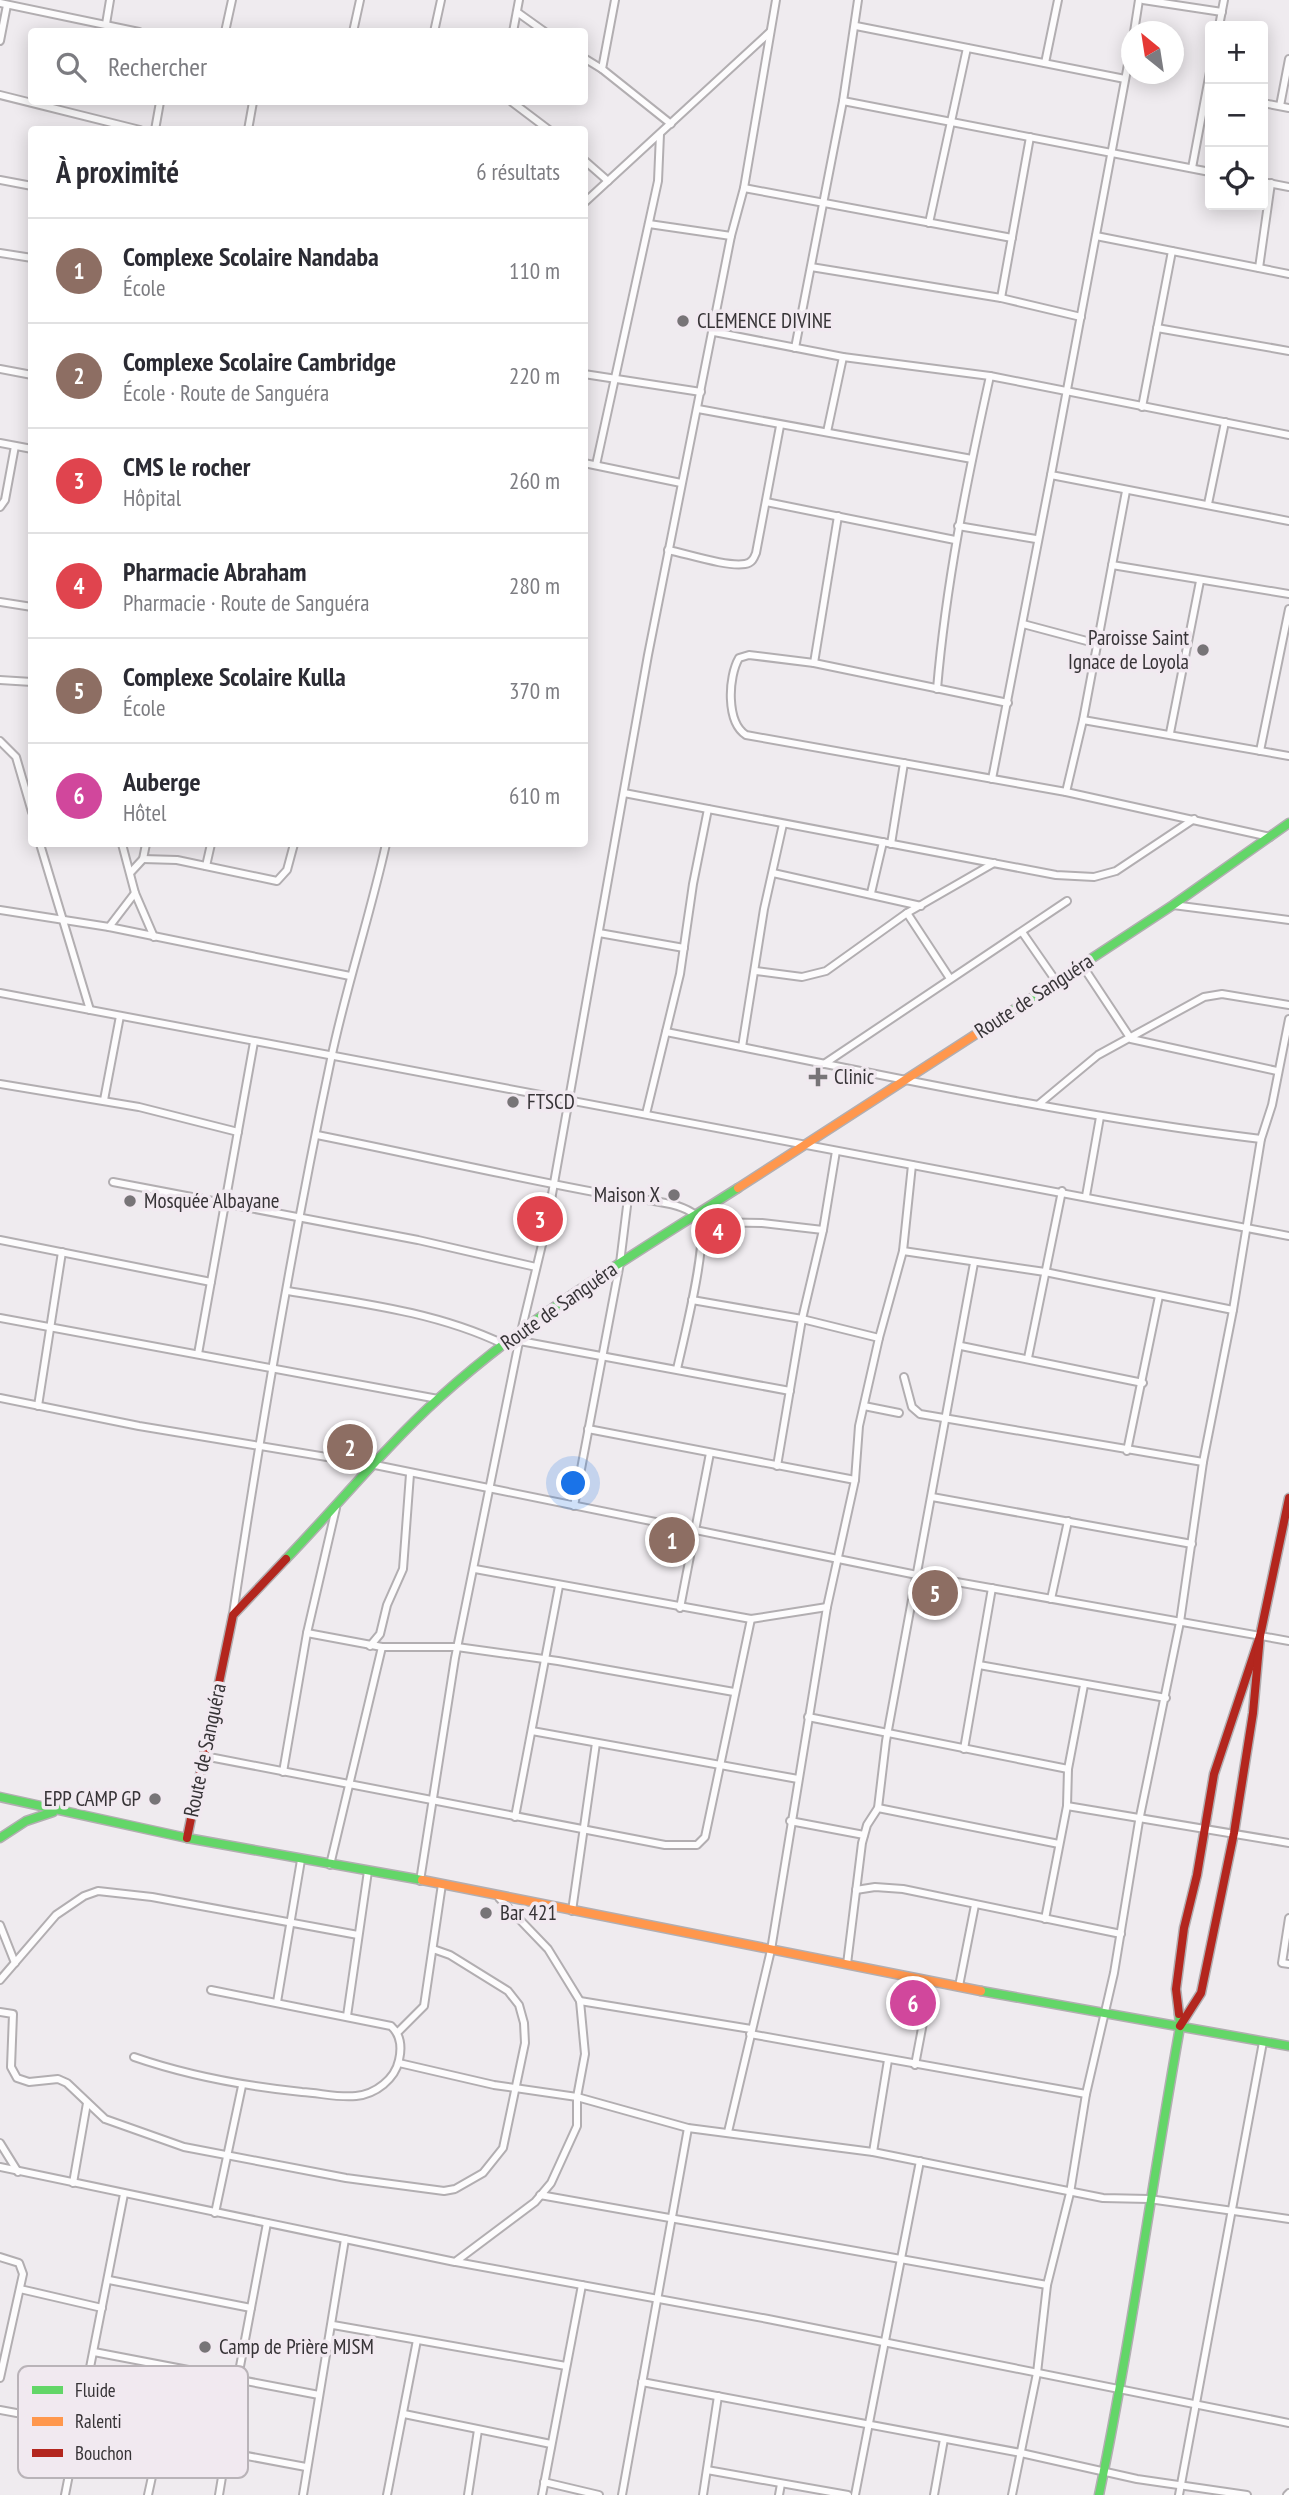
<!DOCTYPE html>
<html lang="fr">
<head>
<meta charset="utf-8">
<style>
  :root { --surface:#fff; --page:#f2f2f3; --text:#2b2b33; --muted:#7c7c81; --line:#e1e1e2; --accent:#d93025 }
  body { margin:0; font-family:"PT Sans Narrow",sans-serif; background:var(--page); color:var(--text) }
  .controls { position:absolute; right:21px; top:21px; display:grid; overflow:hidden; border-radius:7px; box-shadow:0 4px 18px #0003 }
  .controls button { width:63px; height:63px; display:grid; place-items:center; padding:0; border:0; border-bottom:2px solid var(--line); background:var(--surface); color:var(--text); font:35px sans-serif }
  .compass { position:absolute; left:1121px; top:21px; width:63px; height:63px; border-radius:50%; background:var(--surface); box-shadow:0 4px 18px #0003; rotate:330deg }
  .you { position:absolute; left:574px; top:1484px; width:24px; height:24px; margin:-18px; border:5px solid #fff; border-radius:50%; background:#1a73e8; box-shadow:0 0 0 10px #1a73e833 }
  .badge { display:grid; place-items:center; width:46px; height:46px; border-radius:50%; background:var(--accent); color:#fff; font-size:23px; font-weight:700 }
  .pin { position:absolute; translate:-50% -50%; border:4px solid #fff; box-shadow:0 2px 7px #0006 }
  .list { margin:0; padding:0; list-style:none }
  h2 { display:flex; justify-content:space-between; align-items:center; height:91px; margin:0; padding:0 28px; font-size:30px }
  h2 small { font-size:23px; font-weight:400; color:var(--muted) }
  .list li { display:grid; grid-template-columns:46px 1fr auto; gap:21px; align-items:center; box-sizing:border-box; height:105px; padding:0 28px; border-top:2px solid var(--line) }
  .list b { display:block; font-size:26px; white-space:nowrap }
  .list p { margin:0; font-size:23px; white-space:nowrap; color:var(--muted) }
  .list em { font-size:23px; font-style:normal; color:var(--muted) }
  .icon { flex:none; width:38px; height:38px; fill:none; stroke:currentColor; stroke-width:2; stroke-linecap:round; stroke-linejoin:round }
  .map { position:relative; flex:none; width:1289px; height:2495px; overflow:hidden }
  .search { position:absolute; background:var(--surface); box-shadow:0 4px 18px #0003; left:28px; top:28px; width:560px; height:77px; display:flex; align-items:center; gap:18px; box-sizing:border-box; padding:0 24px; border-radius:7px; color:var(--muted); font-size:26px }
  .panel { position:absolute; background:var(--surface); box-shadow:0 4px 18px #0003; left:28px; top:126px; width:560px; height:721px; border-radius:7px }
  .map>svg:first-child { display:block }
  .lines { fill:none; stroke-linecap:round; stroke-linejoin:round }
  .street-casing { stroke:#b2aeb1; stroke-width:10 }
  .fast-casing { stroke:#b2aeb1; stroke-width:11 }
  .slow-casing { stroke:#b2aeb1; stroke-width:11 }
  .jam-casing { stroke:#b2aeb1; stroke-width:11 }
  .street { stroke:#fdfcfd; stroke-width:6 }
  .fast { stroke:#63d668; stroke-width:8 }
  .slow { stroke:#ff974d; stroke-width:8 }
  .jam { stroke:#b3261e; stroke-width:8 }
  .poi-dot { fill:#777477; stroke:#f1e9f0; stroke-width:2.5 }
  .labels { text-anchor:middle; stroke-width:7; stroke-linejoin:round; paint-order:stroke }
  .poi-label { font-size:21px; fill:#373437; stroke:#f1e9f0; text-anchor:start }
  .street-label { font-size:21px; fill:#373437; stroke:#f1e9f0 }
  .key { fill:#f1e9f0; stroke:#b9b3b8; stroke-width:2 }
  .key-label { font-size:19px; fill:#373437 }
</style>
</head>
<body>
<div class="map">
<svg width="1289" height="2495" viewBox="0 0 1289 2495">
  <rect width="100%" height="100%" fill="#efebef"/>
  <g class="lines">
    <g class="street-casing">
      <g id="street">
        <polyline points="615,0 602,69 671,124"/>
        <polyline points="1143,0 1222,12"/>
        <polyline points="0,3 139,32"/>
        <polyline points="517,12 545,32"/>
        <polyline points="106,24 110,0"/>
        <polyline points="856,26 1125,79"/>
        <polyline points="1219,26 1224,0"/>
        <polyline points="225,32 232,0"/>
        <polyline points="353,32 360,0"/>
        <polyline points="434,32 441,0"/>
        <polyline points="513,32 519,0"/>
        <polyline points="1134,32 1139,0"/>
        <polyline points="0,41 7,5"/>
        <polyline points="1132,43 1051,475 1289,521"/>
        <polyline points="584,58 602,69"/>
        <polyline points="1045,63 1058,0"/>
        <polyline points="0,95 140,130"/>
        <polyline points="843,101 1210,172"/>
        <polyline points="512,102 549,130"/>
        <polyline points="1263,103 1289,108"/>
        <polyline points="1280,106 1289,59"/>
        <polyline points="155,130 160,102"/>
        <polyline points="248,130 253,102"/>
        <polyline points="584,160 608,181"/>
        <polyline points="1192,168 1210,72"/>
        <polyline points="0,180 32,186"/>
        <polyline points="1263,182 1289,187"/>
        <polyline points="744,188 1012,238"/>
        <polyline points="584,203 770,32"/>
        <polyline points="929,223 967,48"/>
        <polyline points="649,224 731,236"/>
        <polyline points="1096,236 1289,274"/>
        <polyline points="0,253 32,258"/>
        <polyline points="811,267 1001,298 1081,317"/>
        <polyline points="1259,268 1271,183"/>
        <polyline points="1001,298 1030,137"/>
        <polyline points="1157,328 1289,351"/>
        <polyline points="714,332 843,357 990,376 1289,435"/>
        <polyline points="795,348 843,101 858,0"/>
        <polyline points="0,369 32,375"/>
        <polyline points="584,374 701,392"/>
        <polyline points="1142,407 1172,251"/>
        <polyline points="698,409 972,459"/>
        <polyline points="827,432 843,357"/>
        <polyline points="0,443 32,449"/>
        <polyline points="584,463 681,483"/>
        <polyline points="596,465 658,181 660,134"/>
        <polyline points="766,502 955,540"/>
        <polyline points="1208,504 1225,422"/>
        <polyline points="0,507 5,500 15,446"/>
        <polyline points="958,526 1036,539"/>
        <path d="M668,550C688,554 726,567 745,564C752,563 754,558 756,553L780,426"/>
        <polyline points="1112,565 1289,594"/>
        <polyline points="0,602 32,607"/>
        <polyline points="1023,624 1098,644"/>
        <polyline points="814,663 838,516"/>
        <polyline points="0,680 32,682"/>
        <path d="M937,689C946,583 967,480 990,376"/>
        <path d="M1008,703L814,663L749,655L739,658C728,677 726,722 746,735L1066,792L1270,837"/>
        <polyline points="1083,720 1289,756"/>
        <polyline points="1170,733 1200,581"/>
        <polyline points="0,741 16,757 32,812"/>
        <polyline points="1260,751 1289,609"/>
        <polyline points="992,779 1051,475"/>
        <polyline points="1066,792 1083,720 1126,491"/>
        <polyline points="624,793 1056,875 1094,877 1116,871 1194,819"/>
        <polyline points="40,844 90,1010"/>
        <polyline points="122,844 135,893 154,937"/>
        <polyline points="891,844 904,763"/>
        <polyline points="143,859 177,860 277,881 287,870 294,844"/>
        <polyline points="206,866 211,844"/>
        <polyline points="131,872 143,859 146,844"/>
        <polyline points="773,873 921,906"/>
        <polyline points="871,893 883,842"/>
        <polyline points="1173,905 1289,920"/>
        <polyline points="0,910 109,927 350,976"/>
        <polyline points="907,913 949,977"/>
        <polyline points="109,927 135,893"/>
        <polyline points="1022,932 1056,981"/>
        <polyline points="599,933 684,948"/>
        <polyline points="1082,965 1131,1039 1277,1071"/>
        <polyline points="756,971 802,977 826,971 907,913 994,863"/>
        <polyline points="0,993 1289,1236"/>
        <path d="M666,1032C864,1071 1061,1115 1261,1139"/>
        <polyline points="742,1047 764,909 783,824"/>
        <polyline points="824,1064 1067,901"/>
        <polyline points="0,1084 139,1107 238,1132"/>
        <polyline points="104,1100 120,1016"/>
        <polyline points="1039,1104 1098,1055 1204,997 1222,994 1289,1005"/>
        <polyline points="646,1114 680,974 693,884 708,809"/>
        <path d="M317,1135C417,1155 516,1178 616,1196C634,1199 693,1201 700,1222C708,1244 683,1342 677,1369"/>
        <polyline points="113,1182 418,1240 536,1267"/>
        <polyline points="1086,1196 1100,1117"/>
        <polyline points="700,1222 762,1223 823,1230"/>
        <polyline points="0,1240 211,1282"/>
        <polyline points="903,1251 1045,1272 1233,1310"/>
        <path d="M288,1291C360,1303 437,1312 503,1344"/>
        <polyline points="692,1300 802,1319 879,1338"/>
        <polyline points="0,1318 438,1399"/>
        <polyline points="520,1341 790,1391"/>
        <polyline points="961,1346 1143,1383"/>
        <polyline points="198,1354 254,1042"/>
        <polyline points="1028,1358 1062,1191"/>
        <polyline points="904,1377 912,1407 920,1414 1203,1462"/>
        <polyline points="0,1398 139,1426 375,1465 917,1575 1289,1641"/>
        <polyline points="38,1406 62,1252"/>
        <polyline points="864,1406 899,1413"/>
        <polyline points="588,1429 855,1480"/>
        <polyline points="1127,1451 1159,1296"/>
        <polyline points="777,1466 802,1319 823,1230 836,1151"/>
        <polyline points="932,1497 1192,1544"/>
        <polyline points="574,1506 620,1263 628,1198"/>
        <polyline points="475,1569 751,1619 827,1607"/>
        <polyline points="1051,1599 1068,1521"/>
        <polyline points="680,1608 710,1453"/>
        <path d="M233,1614C261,1428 292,1243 331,1059C346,987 370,916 386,844"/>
        <polyline points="307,1633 382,1647 457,1647 558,1661 734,1692"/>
        <polyline points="370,1646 380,1634 387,1605 403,1569 410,1474"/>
        <polyline points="979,1665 1166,1698"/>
        <polyline points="808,1717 1068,1769"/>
        <polyline points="532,1731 798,1779"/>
        <polyline points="964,1749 992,1588"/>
        <polyline points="204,1756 665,1845 697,1845 705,1837 751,1619"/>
        <polyline points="283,1772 307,1633 336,1508"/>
        <polyline points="1067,1806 1289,1843"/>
        <polyline points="878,1808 1059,1844"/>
        <polyline points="515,1817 559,1586"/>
        <polyline points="790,1821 864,1835"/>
        <polyline points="330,1865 382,1647"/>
        <polyline points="420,1881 455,1658 521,1332 546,1228 648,655 731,236 744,188 776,0"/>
        <polyline points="856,1890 875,1887 903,1889 1121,1934"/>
        <polyline points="572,1911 596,1743"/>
        <polyline points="1289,1918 1282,1963 1289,1964"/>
        <polyline points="1045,1919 1067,1806 1068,1769 1084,1685"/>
        <polyline points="0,1925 15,1963"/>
        <polyline points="847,1964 862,1843 867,1825 878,1808 886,1741 974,1263"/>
        <polyline points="0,1980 56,1915 84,1896 98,1891 152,1897 358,1935"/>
        <polyline points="959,1986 975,1905"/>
        <polyline points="580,2001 751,2029"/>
        <polyline points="277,2002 301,1860"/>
        <polyline points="0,2012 13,2014 11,2067 17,2078 29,2082 58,2079 67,2083 105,2119 184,2147 346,2178 444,2191 455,2189 483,2173 503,2148 525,2043 524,2023 519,2005 508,1991 450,1955 433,1949"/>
        <polyline points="347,2016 368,1871"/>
        <polyline points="398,2032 424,2006 442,1884"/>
        <polyline points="750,2034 1086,2094"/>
        <path d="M134,2057C189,2076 244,2086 302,2092C320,2093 339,2098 356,2096C376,2094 395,2079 399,2060C402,2047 401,2035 391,2026L211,1990"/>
        <polyline points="399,2063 494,2085 577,2097 688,2128 873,2152 1103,2198 1149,2199 1289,2219"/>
        <polyline points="915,2065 931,1981"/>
        <polyline points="728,2132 771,1950 827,1607 855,1480 859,1426 879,1338 903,1251 912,1165"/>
        <polyline points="0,2143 18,2172"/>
        <polyline points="873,2152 888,2060"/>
        <polyline points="0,2167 455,2262 535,2202 551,2183 577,2126 577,2097 585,2054 580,2001 548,1949 499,1898"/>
        <polyline points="73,2183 87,2103"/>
        <polyline points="540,2195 1047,2285"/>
        <polyline points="215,2213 242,2086"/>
        <polyline points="0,2257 19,2263 23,2274 0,2378"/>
        <polyline points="456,2262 768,2319 1289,2423"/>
        <polyline points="109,2280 251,2308"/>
        <polyline points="20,2289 102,2308"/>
        <polyline points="333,2325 566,2366"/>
        <polyline points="94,2352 319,2395"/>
        <polyline points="238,2377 267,2223"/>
        <polyline points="642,2382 1021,2453 1137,2479 1247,2495"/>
        <polyline points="0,2410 306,2467"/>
        <polyline points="404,2414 551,2444"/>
        <polyline points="707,2470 848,2495"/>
        <polyline points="544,2482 599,2495"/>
        <polyline points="65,2495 124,2194"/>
        <polyline points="148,2495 160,2440"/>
        <polyline points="219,2495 226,2453"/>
        <polyline points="303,2495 345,2239"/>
        <polyline points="387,2495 417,2340"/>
        <polyline points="468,2495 478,2430"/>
        <polyline points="542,2495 582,2285"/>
        <polyline points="622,2495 688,2128"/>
        <polyline points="703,2495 718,2396"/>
        <polyline points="779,2495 781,2484"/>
        <polyline points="855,2495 920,2161"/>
        <polyline points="934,2495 944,2439"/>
        <polyline points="1012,2495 1037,2373 1047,2285 1070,2193 1086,2094 1114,1973 1139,1821 1180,1622 1203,1462 1233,1310 1261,1139 1272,1105 1289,1019"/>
        <polyline points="1179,2495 1263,2042"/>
        <polyline points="1287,2495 1289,2493"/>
      </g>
    </g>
    <g class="fast-casing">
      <g id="fast">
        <polyline points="1001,1018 1173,905 1289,823"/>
        <path d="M286,1559C337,1506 385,1447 439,1398C529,1316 636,1253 738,1188"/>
        <polyline points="0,1797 187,1838 422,1880"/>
        <polyline points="0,1838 26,1821 53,1812"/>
        <polyline points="981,1991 1289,2046"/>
        <path d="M1099,2495C1131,2340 1152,2183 1180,2027L1179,2014"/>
      </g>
    </g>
    <g class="slow-casing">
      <g id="slow">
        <polyline points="738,1188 1001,1018"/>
        <polyline points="422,1880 981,1991"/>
      </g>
    </g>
    <g class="jam-casing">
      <g id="jam">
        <polyline points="187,1838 233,1615 286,1559"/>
        <polyline points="1179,2014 1176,1989 1184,1928 1197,1875 1214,1774 1260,1636"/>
        <polyline points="1180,2026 1201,1993 1234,1833 1253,1713 1260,1636 1289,1498"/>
      </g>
    </g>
    <use href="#street" class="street"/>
    <use href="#fast" class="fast"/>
    <use href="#slow" class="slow"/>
    <use href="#jam" class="jam"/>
  </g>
  <g class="poi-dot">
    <circle cx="683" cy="321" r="7"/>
    <circle cx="1203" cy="650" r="7"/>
    <path d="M814.5 1066.5h7v7h7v7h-7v7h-7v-7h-7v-7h7z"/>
    <circle cx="513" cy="1102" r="7"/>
    <circle cx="674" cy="1195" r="7"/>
    <circle cx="130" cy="1201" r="7"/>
    <circle cx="155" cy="1799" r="7"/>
    <circle cx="486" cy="1913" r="7"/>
    <circle cx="205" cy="2347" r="7"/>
  </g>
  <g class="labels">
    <g class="poi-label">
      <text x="697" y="328">CLEMENCE DIVINE</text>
      <text x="1189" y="645" text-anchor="end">Paroisse Saint<tspan x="1189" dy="24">Ignace de Loyola</tspan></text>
      <text x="834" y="1084">Clinic</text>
      <text x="527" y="1109">FTSCD</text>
      <text x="660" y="1202" text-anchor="end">Maison X</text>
      <text x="144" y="1208">Mosquée Albayane</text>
      <text x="141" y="1806" text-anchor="end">EPP CAMP GP</text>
      <text x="500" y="1920">Bar 421</text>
      <text x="219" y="2354">Camp de Prière MJSM</text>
    </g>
    <g class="street-label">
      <text transform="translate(1034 996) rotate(-33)" y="7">Route de Sanguéra</text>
      <text transform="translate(559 1306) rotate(-35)" y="7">Route de Sanguéra</text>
      <text transform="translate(205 1750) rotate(-78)" y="7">Route de Sanguéra</text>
    </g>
  </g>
  <rect x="18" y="2366" width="230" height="112" rx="10" class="key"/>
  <rect x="32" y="2386" width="31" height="8" fill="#63d668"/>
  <rect x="32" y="2417" width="31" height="9" fill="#ff974d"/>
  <rect x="32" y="2449" width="31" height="8" fill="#b3261e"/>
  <g class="key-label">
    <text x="75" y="2397">Fluide</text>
    <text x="75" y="2428">Ralenti</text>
    <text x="75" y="2460">Bouchon</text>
  </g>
</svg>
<div class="controls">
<button>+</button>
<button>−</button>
<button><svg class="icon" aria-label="locate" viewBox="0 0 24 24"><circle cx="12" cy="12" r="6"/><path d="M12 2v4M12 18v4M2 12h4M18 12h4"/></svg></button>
</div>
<svg class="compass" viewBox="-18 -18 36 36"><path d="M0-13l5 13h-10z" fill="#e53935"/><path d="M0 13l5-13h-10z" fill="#7c7c81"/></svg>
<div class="you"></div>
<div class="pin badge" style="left:672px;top:1540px;background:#8d6e63">1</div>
<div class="pin badge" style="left:350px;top:1447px;background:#8d6e63">2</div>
<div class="pin badge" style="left:540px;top:1219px;background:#e0444e">3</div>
<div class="pin badge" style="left:718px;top:1231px;background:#e0444e">4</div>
<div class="pin badge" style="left:935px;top:1593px;background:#8d6e63">5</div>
<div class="pin badge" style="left:913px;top:2003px;background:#d1479c">6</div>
<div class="search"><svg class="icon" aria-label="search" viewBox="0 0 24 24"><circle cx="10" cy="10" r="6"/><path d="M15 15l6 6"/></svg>Rechercher</div>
<section class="panel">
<h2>À proximité<small>6 résultats</small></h2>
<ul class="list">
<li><span class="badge" style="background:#8d6e63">1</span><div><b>Complexe Scolaire Nandaba</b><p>École</p></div><em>110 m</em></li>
<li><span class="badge" style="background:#8d6e63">2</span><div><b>Complexe Scolaire Cambridge</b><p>École · Route de Sanguéra</p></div><em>220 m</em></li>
<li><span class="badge" style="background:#e0444e">3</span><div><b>CMS le rocher</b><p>Hôpital</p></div><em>260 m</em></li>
<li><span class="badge" style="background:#e0444e">4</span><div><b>Pharmacie Abraham</b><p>Pharmacie · Route de Sanguéra</p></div><em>280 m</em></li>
<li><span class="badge" style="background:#8d6e63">5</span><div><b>Complexe Scolaire Kulla</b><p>École</p></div><em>370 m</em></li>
<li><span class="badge" style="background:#d1479c">6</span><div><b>Auberge</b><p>Hôtel</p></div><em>610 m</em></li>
</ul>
</section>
</div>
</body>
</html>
